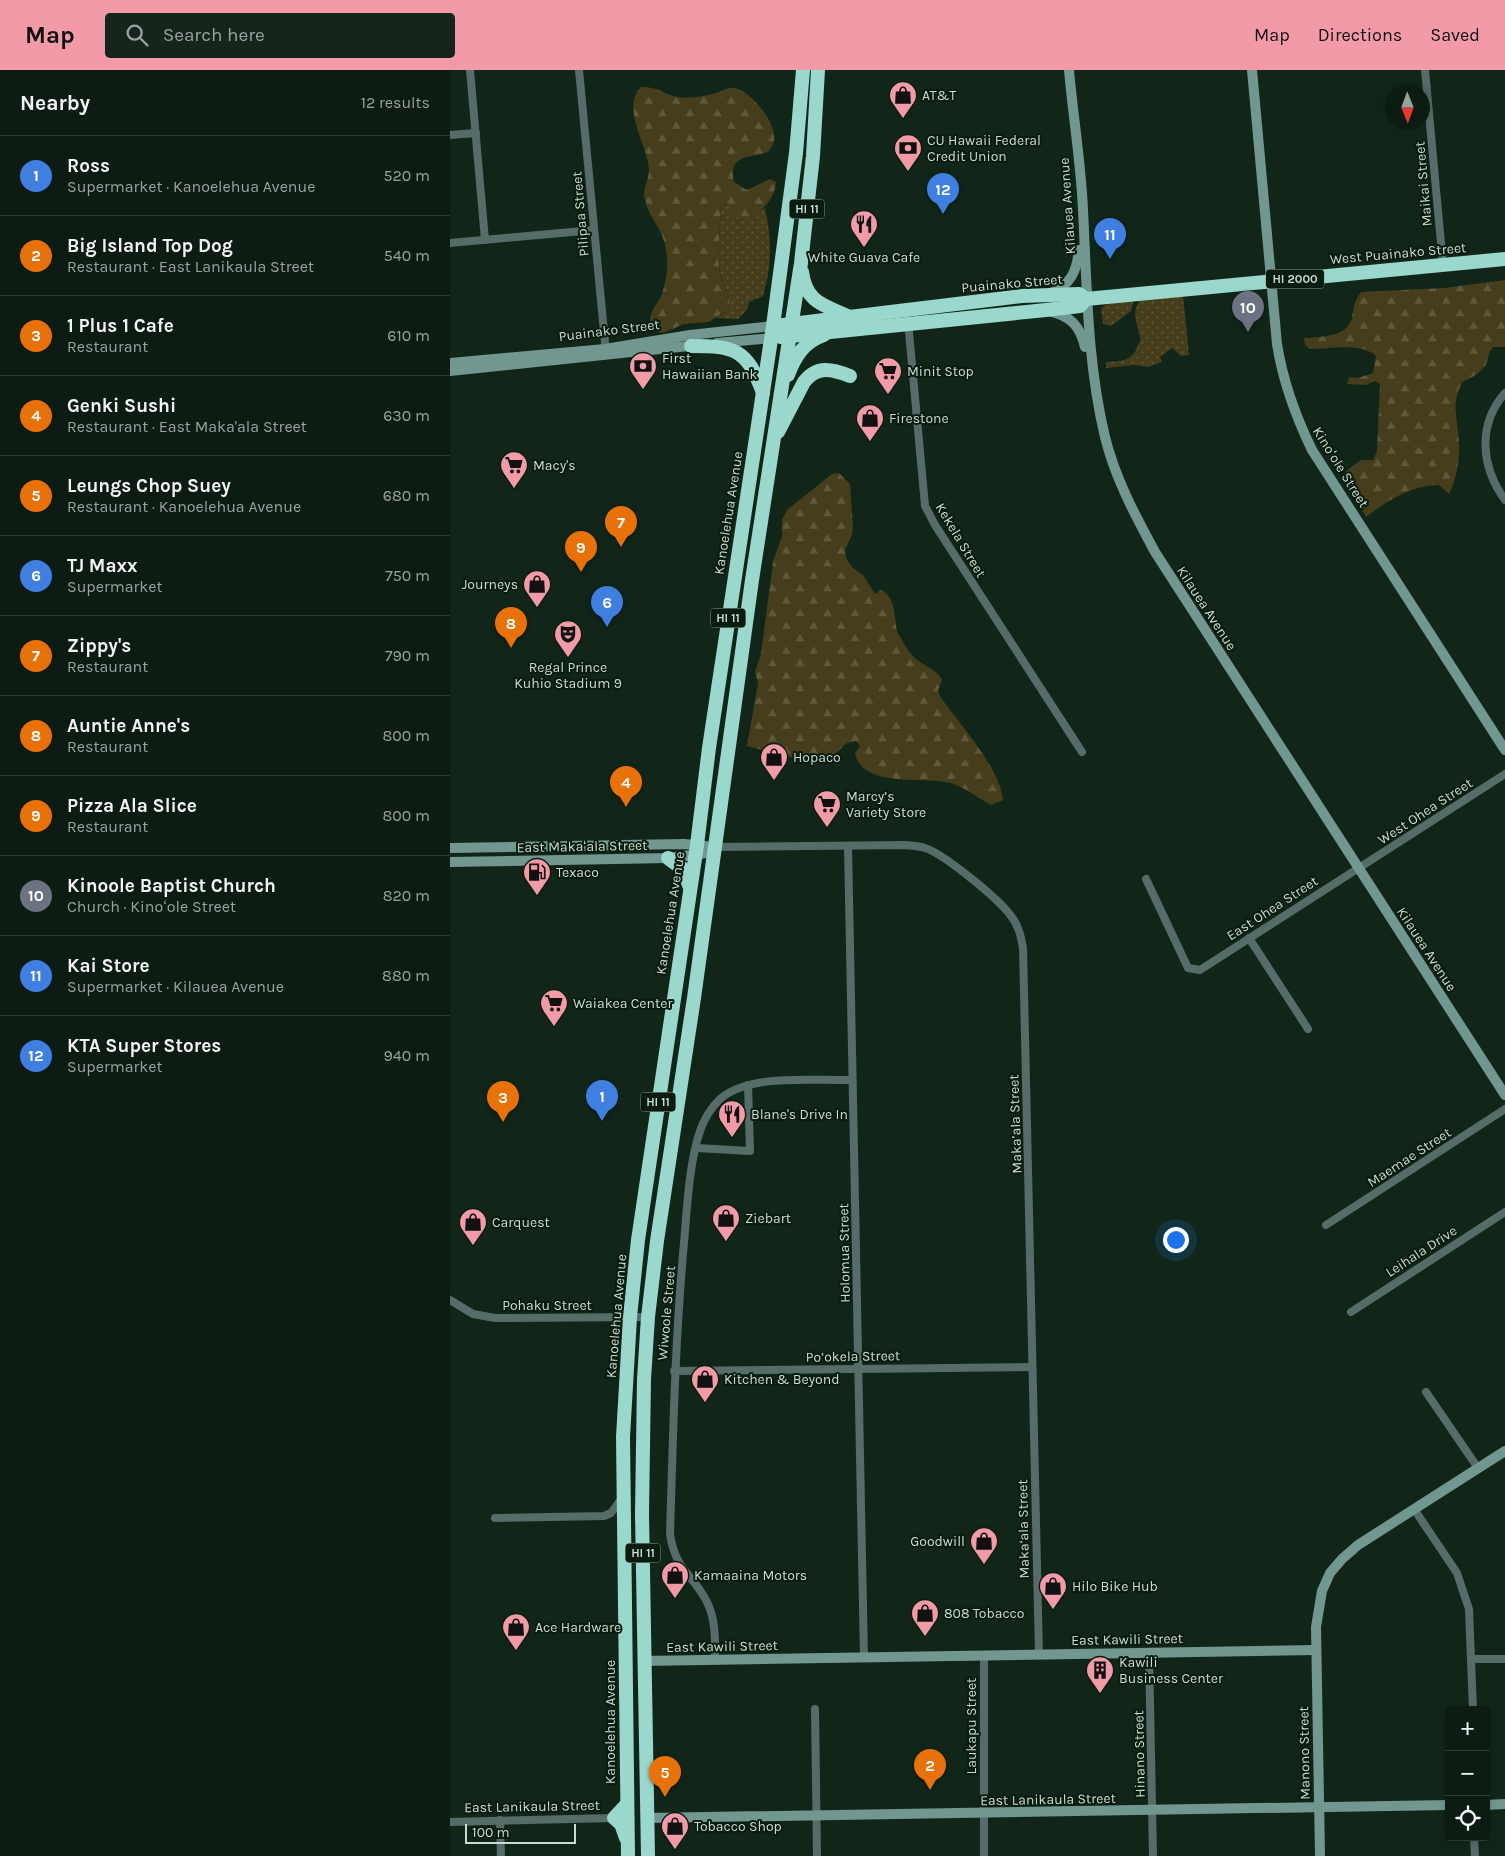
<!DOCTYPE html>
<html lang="en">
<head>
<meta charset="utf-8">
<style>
  :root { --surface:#0d1c13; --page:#16251c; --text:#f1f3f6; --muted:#9aa1a0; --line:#2d3a33; --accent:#f39aa8 }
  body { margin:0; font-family:Karla,sans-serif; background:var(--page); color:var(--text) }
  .controls { position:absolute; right:15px; bottom:15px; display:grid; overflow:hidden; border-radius:5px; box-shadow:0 2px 8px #0003 }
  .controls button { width:45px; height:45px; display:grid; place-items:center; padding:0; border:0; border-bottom:1px solid var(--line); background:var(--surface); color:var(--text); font:25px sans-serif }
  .compass { position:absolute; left:935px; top:15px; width:45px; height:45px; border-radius:50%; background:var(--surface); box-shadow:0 2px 8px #0003; rotate:179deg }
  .scale { position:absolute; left:15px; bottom:12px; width:111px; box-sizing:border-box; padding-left:5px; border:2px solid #cddad1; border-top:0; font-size:14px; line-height:18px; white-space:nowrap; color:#cddad1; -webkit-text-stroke:4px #081d10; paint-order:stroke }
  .you { position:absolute; left:725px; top:1169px; width:18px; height:18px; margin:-12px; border:4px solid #fff; border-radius:50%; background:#1a73e8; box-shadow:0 0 0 8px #1a73e833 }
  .badge { display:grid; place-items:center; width:32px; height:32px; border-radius:50%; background:var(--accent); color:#fff; font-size:16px; font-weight:700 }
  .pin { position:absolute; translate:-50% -41px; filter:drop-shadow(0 1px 2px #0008) }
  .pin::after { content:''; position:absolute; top:26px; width:18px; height:15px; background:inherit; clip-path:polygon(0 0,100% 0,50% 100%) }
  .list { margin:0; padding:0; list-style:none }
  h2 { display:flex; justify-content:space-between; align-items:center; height:65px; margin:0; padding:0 20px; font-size:21px }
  h2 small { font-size:16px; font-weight:400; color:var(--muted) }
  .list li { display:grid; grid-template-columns:32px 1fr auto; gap:15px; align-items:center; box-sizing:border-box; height:80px; padding:0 20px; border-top:1px solid var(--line) }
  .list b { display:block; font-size:19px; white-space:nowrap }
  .list p { margin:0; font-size:16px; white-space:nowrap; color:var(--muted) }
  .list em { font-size:16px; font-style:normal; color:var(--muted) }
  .icon { flex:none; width:28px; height:28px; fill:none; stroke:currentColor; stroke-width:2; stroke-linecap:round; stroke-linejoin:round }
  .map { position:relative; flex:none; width:1055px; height:1786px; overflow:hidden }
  header { display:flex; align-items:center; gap:30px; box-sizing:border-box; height:70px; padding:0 25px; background:var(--accent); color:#111 }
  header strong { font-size:24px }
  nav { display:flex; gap:28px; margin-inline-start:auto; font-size:18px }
  .search { width:350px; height:45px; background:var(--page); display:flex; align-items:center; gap:12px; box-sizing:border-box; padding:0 18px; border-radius:5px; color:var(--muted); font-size:19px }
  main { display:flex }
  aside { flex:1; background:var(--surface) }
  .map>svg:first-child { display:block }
  .grass { fill:url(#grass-dots) }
  .forest { fill:url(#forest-firs) }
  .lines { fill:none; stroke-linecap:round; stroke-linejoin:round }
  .street { stroke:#556c68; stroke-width:8 }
  .secondary { stroke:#719790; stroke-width:10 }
  .highway { stroke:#9ad7cc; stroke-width:14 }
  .labels { text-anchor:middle; stroke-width:4; stroke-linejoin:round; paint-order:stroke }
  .shield { fill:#081d10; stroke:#92a197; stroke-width:1 }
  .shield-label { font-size:12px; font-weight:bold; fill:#cddad1 }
  .poi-label { font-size:14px; fill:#cddad1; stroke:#081d10; text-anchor:start }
  .street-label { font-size:14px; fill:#cddad1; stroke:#081d10 }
</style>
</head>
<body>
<header>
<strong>Map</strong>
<div class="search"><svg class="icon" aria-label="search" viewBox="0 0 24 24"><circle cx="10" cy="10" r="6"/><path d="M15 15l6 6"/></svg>Search here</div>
<nav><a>Map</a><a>Directions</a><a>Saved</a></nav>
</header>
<main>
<aside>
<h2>Nearby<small>12 results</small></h2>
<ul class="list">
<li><span class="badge" style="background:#3f7fe0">1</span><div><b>Ross</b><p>Supermarket · Kanoelehua Avenue</p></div><em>520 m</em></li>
<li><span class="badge" style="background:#e8710a">2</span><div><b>Big Island Top Dog</b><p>Restaurant · East Lanikaula Street</p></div><em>540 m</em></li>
<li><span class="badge" style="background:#e8710a">3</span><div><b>1 Plus 1 Cafe</b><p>Restaurant</p></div><em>610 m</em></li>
<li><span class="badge" style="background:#e8710a">4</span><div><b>Genki Sushi</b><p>Restaurant · East Maka'ala Street</p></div><em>630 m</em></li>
<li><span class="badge" style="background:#e8710a">5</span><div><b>Leungs Chop Suey</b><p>Restaurant · Kanoelehua Avenue</p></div><em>680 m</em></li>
<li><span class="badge" style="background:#3f7fe0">6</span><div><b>TJ Maxx</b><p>Supermarket</p></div><em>750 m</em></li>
<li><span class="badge" style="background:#e8710a">7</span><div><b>Zippy's</b><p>Restaurant</p></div><em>790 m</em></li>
<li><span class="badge" style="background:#e8710a">8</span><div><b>Auntie Anne's</b><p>Restaurant</p></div><em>800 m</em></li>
<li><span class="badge" style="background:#e8710a">9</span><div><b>Pizza Ala Slice</b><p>Restaurant</p></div><em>800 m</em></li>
<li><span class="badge" style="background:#6b7280">10</span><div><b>Kinoole Baptist Church</b><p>Church · Kinoʻole Street</p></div><em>820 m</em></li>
<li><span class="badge" style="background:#3f7fe0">11</span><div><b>Kai Store</b><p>Supermarket · Kilauea Avenue</p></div><em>880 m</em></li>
<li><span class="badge" style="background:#3f7fe0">12</span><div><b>KTA Super Stores</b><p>Supermarket</p></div><em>940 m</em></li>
</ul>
</aside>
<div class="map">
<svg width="1055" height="1786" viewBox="0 0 1055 1786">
  <defs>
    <pattern id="grass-dots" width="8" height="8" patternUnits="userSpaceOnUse" patternTransform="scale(1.25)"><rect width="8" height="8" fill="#453d1c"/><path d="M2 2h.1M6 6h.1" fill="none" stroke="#5f583c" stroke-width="1.8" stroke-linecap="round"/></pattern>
    <pattern id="forest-firs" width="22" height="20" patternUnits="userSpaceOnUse" patternTransform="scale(1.25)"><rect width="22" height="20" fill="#453d1c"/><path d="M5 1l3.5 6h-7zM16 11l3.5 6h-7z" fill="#5f583c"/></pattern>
  </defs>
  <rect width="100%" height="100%" fill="#112619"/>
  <g class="grass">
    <path d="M271,134L278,135L297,148L315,138C322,170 322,196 313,226L299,232L297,240L288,249L267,248L278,240L280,230L270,204L268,187Z"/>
    <path d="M733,225L739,285L731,286L722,278L710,287L712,292L698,297L684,295L656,298V292C672,291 683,291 688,275C689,272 691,271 690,268C688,250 680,248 690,229Z"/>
    <polygon points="680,230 683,232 681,241 661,256 653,254 651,238 659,233"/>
  </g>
  <g class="forest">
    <path d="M191,17C210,17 212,24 228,27C240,29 255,26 266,23C273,21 277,17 285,18C301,21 328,54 324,72C323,75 320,79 318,82C300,89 278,83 284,112L297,120L320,109L326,112C325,136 288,167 278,135L271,134L268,187L270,205L280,230L278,240L259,252L234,254L213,263C209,262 202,261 201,255C197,243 208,234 212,224C218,207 219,188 214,171C210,157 198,145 195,130C192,119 199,110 199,100C198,75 170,38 191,17Z"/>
    <path d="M1055,210V277H1043C1038,283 1039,289 1035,296C1029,304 1021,308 1012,312C1002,335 1006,339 1008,362C1011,384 1008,405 999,424L989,415C962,415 938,430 916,447L894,409L896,401L911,390H923L927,381L930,314L925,311L916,315L897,314L899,307L908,308L923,303L926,286C912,272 879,279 860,279L855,275L854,268C869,267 898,267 902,248C904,236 904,232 911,222L994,218Z"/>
    <path d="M389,403L400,414L403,457L402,465L395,480L396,488L402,497L413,505L425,524L431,520C449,529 442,552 449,565C454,573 458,582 465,588C473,596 487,599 492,610L488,621L490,626C509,655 549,695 553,730L541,735C528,728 515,717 500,713C474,706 412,719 405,683L410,676L406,671L397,673L383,686L363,693L297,676L308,613L305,602L311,584L323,492L332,466V450L337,440L382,404Z"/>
  </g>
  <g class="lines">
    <g class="street">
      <polyline points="20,0 35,170"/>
      <polyline points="129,0 156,283"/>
      <polyline points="975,0 993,195"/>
      <polyline points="0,65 26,63"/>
      <polyline points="0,173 144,160"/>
      <polyline points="458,251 475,436 485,455 632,682"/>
      <path d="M1055,323C1027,355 1031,397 1055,430"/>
      <polyline points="398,776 414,1588"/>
      <path d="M265,777L456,775C462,776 470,776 475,778C494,784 549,829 561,846C569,856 571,867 573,878L589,1585"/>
      <polyline points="696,809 738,898 750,900 1055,704"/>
      <polyline points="799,868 858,959"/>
      <polyline points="246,1078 300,1081 298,1015"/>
      <polyline points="876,1155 1055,1039"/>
      <polyline points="0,1230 23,1244 45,1248 198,1247"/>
      <polyline points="901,1242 1055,1142"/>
      <polyline points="224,1301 582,1297"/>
      <polyline points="976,1322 1028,1398"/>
      <polyline points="964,1439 1007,1503 1019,1539 1023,1640"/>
      <polyline points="45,1448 154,1446 161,1443 172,1428"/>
      <polyline points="699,1582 703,1786"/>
      <polyline points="534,1586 534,1786"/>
      <path d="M265,1589C265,1570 266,1550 257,1532C243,1504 225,1500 220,1464C223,1367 225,1270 234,1173C237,1139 239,1093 250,1061C254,1049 261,1038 270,1029C300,1003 364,1011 402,1010"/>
      <polyline points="1022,1589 1055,1589"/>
      <polyline points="365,1639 367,1786"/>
      <polyline points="50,1750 51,1786"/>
      <polyline points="0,1752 164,1748"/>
      <polyline points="1024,1767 1025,1786"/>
    </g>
    <g class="secondary">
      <path d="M619,0C623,46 631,93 633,140C637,216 637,292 655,367C665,408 685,445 705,482L1055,1025"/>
      <path d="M802,0L827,274C833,312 845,345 862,380L1055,680"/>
      <path d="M601,223C621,215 627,200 629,180"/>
      <path d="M599,241C621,246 630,256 635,277"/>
      <polyline points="267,273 322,268"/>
      <polyline points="0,293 155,279 240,265 323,256"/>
      <polyline points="0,301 248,275"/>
      <polyline points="0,778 234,774 265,777"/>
      <polyline points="0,792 218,788 265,782"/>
      <polyline points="194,1591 866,1580"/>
      <polyline points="1036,1735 1055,1734"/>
      <polyline points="197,1748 999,1735"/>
      <polyline points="870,1786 866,1557 872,1521 880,1503 892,1489 908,1475 1055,1381"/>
    </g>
    <g class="highway">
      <path d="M352,202C356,233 374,235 400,247"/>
      <polyline points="636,229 1055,189"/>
      <polyline points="333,255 572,226 629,224 636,229"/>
      <polyline points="331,267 596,240 630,236 636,229"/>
      <path d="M241,276C285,276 297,279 313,323"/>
      <path d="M338,305C345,286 354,272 374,265"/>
      <path d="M328,362L354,312C367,295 382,299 400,306"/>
      <polyline points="218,788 233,799 239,815"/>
      <polyline points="176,1768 171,1754 164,1748 177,1734"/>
      <polyline points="178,1786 173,1367 180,1247 188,1170 247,775 259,678 323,256 346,83 353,0"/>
      <polyline points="198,1786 192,1444 194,1309 198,1247 207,1171 244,928 302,510 351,193 363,86 368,0"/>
    </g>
  </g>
  <defs>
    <g id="shop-pin" transform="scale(1.4375)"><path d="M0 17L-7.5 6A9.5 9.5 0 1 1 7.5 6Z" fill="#f39aa8" stroke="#081d10"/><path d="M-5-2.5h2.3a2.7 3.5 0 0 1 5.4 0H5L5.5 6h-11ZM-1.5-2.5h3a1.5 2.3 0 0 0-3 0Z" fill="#111"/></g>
    <g id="bank-pin" transform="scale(1.4375)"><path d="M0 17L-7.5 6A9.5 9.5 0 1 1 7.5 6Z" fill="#f39aa8" stroke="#081d10"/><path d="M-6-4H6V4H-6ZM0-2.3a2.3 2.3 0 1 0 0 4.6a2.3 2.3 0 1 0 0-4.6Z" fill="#111"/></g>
    <g id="restaurant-pin" transform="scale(1.4375)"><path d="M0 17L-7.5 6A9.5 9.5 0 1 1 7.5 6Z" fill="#f39aa8" stroke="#081d10"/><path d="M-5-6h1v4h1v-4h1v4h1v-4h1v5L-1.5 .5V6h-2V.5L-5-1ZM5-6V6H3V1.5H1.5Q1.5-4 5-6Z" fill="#111"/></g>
    <g id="supermarket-pin" transform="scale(1.4375)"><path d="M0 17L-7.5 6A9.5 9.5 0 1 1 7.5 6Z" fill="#f39aa8" stroke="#081d10"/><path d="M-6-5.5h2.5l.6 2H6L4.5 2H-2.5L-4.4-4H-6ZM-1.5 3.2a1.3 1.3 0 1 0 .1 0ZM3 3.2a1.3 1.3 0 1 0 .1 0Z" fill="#111"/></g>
    <g id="theatre-pin" transform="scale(1.4375)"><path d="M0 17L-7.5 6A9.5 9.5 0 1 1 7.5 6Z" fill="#f39aa8" stroke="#081d10"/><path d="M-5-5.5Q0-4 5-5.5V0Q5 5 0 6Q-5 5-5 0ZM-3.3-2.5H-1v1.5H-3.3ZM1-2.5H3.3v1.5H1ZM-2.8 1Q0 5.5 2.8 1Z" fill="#111"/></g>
    <g id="fuel-pin" transform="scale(1.4375)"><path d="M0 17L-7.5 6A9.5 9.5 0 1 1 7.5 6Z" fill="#f39aa8" stroke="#081d10"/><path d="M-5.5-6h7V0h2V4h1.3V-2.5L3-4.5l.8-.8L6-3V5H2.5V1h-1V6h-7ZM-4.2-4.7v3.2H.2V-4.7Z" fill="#111"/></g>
    <g id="building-pin" transform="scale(1.4375)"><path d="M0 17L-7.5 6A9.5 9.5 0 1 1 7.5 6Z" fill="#f39aa8" stroke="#081d10"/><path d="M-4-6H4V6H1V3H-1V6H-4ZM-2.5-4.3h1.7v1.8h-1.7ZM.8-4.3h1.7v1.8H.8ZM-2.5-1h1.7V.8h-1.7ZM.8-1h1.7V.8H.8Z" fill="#111"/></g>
  </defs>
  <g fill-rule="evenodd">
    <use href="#shop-pin" x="453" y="25"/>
    <use href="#bank-pin" x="458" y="78"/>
    <use href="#restaurant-pin" x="414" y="154"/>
    <use href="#bank-pin" x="193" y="296"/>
    <use href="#supermarket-pin" x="438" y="301"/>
    <use href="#shop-pin" x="420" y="348"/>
    <use href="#supermarket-pin" x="64" y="395"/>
    <use href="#shop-pin" x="87" y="514"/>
    <use href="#theatre-pin" x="118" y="564"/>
    <use href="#shop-pin" x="324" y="687"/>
    <use href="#supermarket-pin" x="377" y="734"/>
    <use href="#fuel-pin" x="87" y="802"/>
    <use href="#supermarket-pin" x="104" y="933"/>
    <use href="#restaurant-pin" x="282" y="1044"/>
    <use href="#shop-pin" x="276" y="1148"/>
    <use href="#shop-pin" x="23" y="1152"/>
    <use href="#shop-pin" x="255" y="1309"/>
    <use href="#shop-pin" x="534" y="1471"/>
    <use href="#shop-pin" x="225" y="1505"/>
    <use href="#shop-pin" x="603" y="1516"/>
    <use href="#shop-pin" x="475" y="1543"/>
    <use href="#shop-pin" x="66" y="1557"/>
    <use href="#building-pin" x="650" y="1600"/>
    <use href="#shop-pin" x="225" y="1756"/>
  </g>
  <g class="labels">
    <g class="shield">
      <rect x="339.5" y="129.5" width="35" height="19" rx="4"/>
      <rect x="816" y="199.5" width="58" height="19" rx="4"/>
      <rect x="260.5" y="538.5" width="35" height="19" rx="4"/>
      <rect x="190.5" y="1022.5" width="35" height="19" rx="4"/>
      <rect x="175.5" y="1473.5" width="35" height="19" rx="4"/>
    </g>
    <g class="shield-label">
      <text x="357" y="143">HI 11</text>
      <text x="845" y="213">HI 2000</text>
      <text x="278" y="552">HI 11</text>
      <text x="208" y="1036">HI 11</text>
      <text x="193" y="1487">HI 11</text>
    </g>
    <g class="poi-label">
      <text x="472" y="30">AT&amp;T</text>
      <text x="477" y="75">CU Hawaii Federal<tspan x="477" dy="16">Credit Union</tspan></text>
      <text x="414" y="192" text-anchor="middle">White Guava Cafe</text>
      <text x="212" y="293">First<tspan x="212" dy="16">Hawaiian Bank</tspan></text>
      <text x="457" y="306">Minit Stop</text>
      <text x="439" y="353">Firestone</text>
      <text x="83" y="400">Macy's</text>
      <text x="68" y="519" text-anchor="end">Journeys</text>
      <text x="118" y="602" text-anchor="middle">Regal Prince<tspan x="118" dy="16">Kuhio Stadium 9</tspan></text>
      <text x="343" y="692">Hopaco</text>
      <text x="396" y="731">Marcy’s<tspan x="396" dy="16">Variety Store</tspan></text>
      <text x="106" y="807">Texaco</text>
      <text x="123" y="938">Waiakea Center</text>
      <text x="301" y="1049">Blane's Drive In</text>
      <text x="295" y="1153">Ziebart</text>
      <text x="42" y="1157">Carquest</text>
      <text x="274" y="1314">Kitchen &amp; Beyond</text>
      <text x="515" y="1476" text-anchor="end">Goodwill</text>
      <text x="244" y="1510">Kamaaina Motors</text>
      <text x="622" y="1521">Hilo Bike Hub</text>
      <text x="494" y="1548">808 Tobacco</text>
      <text x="85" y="1562">Ace Hardware</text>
      <text x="669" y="1597">Kawili<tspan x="669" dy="16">Business Center</tspan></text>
      <text x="244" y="1761">Tobacco Shop</text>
    </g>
    <g class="street-label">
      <text transform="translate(973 114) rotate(-95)" y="5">Maikai Street</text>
      <text transform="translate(617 136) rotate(-94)" y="5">Kilauea Avenue</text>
      <text transform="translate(130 144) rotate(-95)" y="5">Pilipaa Street</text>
      <text transform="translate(948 183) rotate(-5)" y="5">West Puainako Street</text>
      <text transform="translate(562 213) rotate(-5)" y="5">Puainako Street</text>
      <text transform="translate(159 260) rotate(-7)" y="5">Puainako Street</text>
      <text transform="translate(891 397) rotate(58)" y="5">Kinoʻole Street</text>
      <text transform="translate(278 443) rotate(-81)" y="5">Kanoelehua Avenue</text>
      <text transform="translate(511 470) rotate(59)" y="5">Kekela Street</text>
      <text transform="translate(757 538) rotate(57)" y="5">Kilauea Avenue</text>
      <text transform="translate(975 741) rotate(-33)" y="5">West Ohea Street</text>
      <text transform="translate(132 776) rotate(-1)" y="5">East Makaʻala Street</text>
      <text transform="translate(822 838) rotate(-33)" y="5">East Ohea Street</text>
      <text transform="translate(220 843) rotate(-81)" y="5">Kanoelehua Avenue</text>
      <text transform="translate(977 879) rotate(57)" y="5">Kilauea Avenue</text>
      <text transform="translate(565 1054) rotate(-92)" y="5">Maka‘ala Street</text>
      <text transform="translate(959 1087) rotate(-33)" y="5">Maemae Street</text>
      <text transform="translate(971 1181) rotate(-33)" y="5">Leihala Drive</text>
      <text transform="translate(394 1183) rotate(-91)" y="5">Holomua Street</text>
      <text x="97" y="1240">Pohaku Street</text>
      <text transform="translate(216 1243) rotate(-85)" y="5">Wiwoole Street</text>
      <text transform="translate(166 1246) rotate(-85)" y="5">Kanoelehua Avenue</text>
      <text transform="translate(403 1286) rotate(-1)" y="5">Po‘okela Street</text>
      <text transform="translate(573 1459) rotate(-91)" y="5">Maka‘ala Street</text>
      <text transform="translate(677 1569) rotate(-1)" y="5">East Kawili Street</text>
      <text transform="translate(272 1576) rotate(-1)" y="5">East Kawili Street</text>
      <text transform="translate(160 1652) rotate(-90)" y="5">Kanoelehua Avenue</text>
      <text transform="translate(521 1656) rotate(-90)" y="5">Laukapu Street</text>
      <text transform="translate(854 1683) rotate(-91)" y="5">Manono Street</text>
      <text transform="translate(689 1684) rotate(-91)" y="5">Hinano Street</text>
      <text transform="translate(598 1729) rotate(-1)" y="5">East Lanikaula Street</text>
      <text transform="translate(82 1736) rotate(-1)" y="5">East Lanikaula Street</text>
    </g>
  </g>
</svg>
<div class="controls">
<button>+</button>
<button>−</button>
<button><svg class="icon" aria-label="locate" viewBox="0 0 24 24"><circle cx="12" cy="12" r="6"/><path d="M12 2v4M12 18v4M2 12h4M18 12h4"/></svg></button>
</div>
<svg class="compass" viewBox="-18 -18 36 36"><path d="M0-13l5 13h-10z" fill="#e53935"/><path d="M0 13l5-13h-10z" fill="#9aa1a0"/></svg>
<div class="scale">100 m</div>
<div class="you"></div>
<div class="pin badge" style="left:152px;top:1051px;background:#3f7fe0">1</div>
<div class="pin badge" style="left:480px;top:1720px;background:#e8710a">2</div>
<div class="pin badge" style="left:53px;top:1052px;background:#e8710a">3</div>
<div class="pin badge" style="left:176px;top:737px;background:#e8710a">4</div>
<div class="pin badge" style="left:215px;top:1727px;background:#e8710a">5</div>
<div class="pin badge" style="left:157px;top:557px;background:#3f7fe0">6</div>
<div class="pin badge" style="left:171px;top:477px;background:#e8710a">7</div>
<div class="pin badge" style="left:61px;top:578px;background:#e8710a">8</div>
<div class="pin badge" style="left:131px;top:502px;background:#e8710a">9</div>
<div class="pin badge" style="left:798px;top:262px;background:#6b7280">10</div>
<div class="pin badge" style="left:660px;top:189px;background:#3f7fe0">11</div>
<div class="pin badge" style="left:493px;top:144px;background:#3f7fe0">12</div>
</div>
</main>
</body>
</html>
